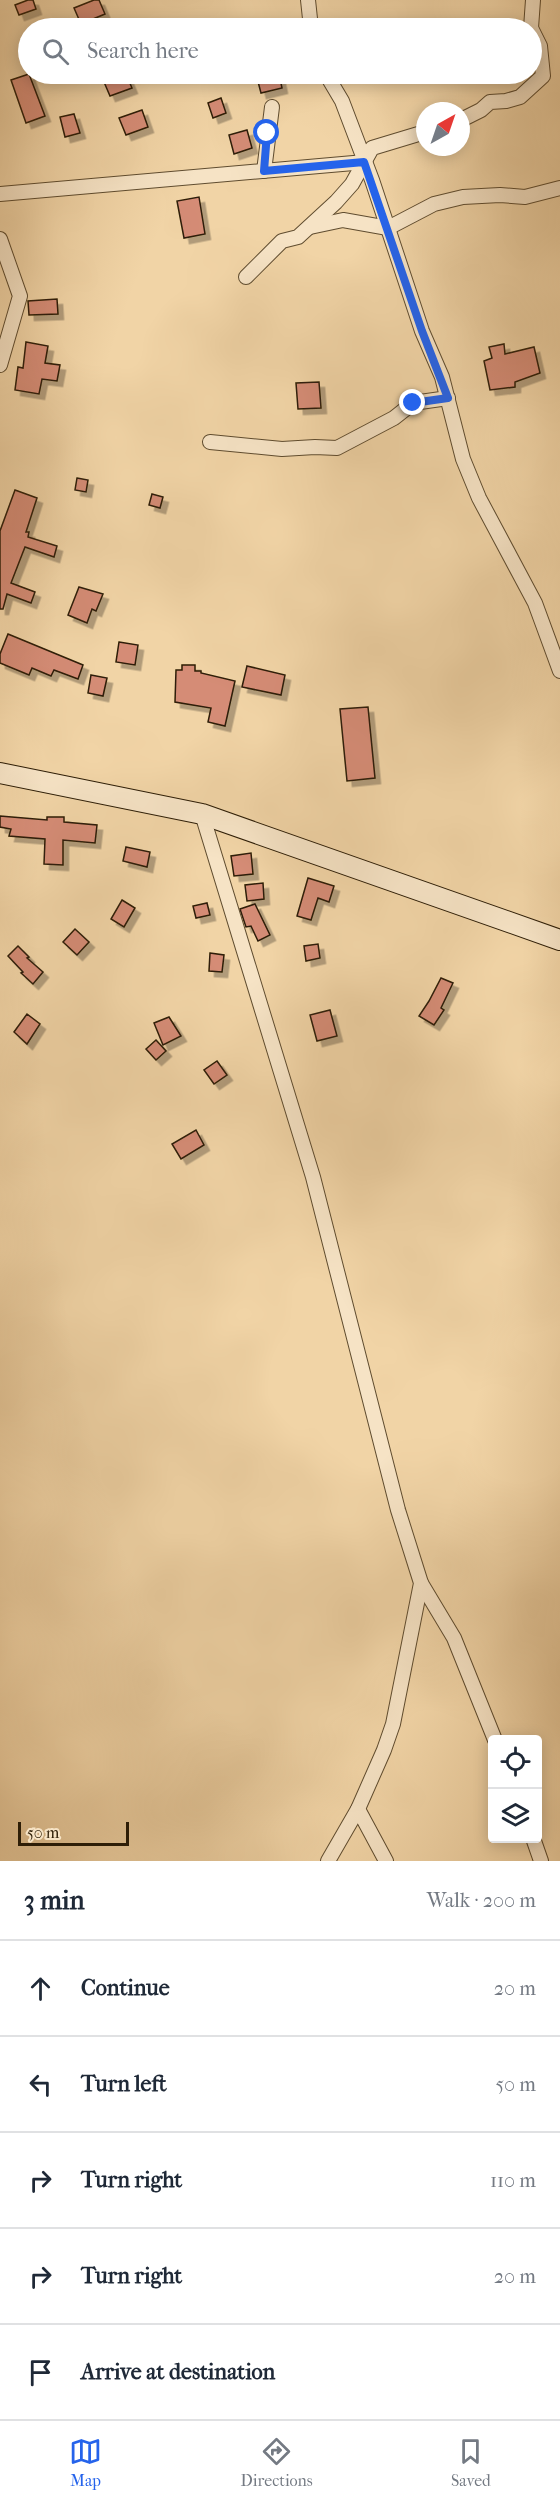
<!DOCTYPE html>
<html lang="en">
<head>
<meta charset="utf-8">
<style>
  :root { --surface:#fff; --page:#f6f6f7; --text:#1f2937; --muted:#747a83; --line:#e0e1e3; --accent:#2563eb }
  body { margin:0; font-family:"IM FELL French Canon",serif; background:var(--page); color:var(--text) }
  .controls { position:absolute; right:18px; bottom:18px; display:grid; overflow:hidden; border-radius:6px; box-shadow:0 3px 15px #0003 }
  .controls button { width:54px; height:54px; display:grid; place-items:center; padding:0; border:0; border-bottom:2px solid var(--line); background:var(--surface); color:var(--text); font:30px sans-serif }
  .compass { position:absolute; left:416px; top:102px; width:54px; height:54px; border-radius:50%; background:var(--surface); box-shadow:0 3px 15px #0003; rotate:40deg }
  .scale { position:absolute; left:18px; bottom:15px; width:111px; box-sizing:border-box; padding-left:6px; border:3px solid #2e1e07; border-top:0; font-size:16px; line-height:21px; white-space:nowrap; color:#2e1e07; -webkit-text-stroke:4px #f6e3c5; paint-order:stroke }
  .stop { position:absolute; width:18px; height:18px; margin:-14px; border:4px solid #2563eb; border-radius:50%; background:#fff }
  .stop.end { background:#2563eb; border-color:#fff; box-shadow:0 2px 6px #0008 }
  .list { margin:0; padding:0; list-style:none }
  h2 { display:flex; justify-content:space-between; align-items:center; height:78px; margin:0; padding:0 24px; font-size:26px }
  h2 small { font-size:20px; font-weight:400; color:var(--muted) }
  .list li { display:grid; grid-template-columns:39px 1fr auto; gap:18px; align-items:center; box-sizing:border-box; height:96px; padding:0 24px; border-top:2px solid var(--line) }
  .list b { display:block; font-size:22px; white-space:nowrap }
  .list em { font-size:20px; font-style:normal; color:var(--muted) }
  .icon { flex:none; width:33px; height:33px; fill:none; stroke:currentColor; stroke-width:2; stroke-linecap:round; stroke-linejoin:round }
  .map { position:relative; flex:none; width:560px; height:1861px; overflow:hidden }
  .search { position:absolute; background:var(--surface); box-shadow:0 3px 15px #0003; left:18px; right:18px; top:18px; height:66px; display:flex; align-items:center; gap:15px; box-sizing:border-box; padding:0 21px; border-radius:33px; color:var(--muted); font-size:22px }
  .sheet { height:558px; background:var(--surface) }
  nav { display:flex; justify-content:space-around; align-items:center; box-sizing:border-box; height:84px; border-top:2px solid var(--line); background:var(--surface); font-size:16px; color:var(--muted) }
  nav a { display:grid; justify-items:center; gap:3px }
  nav .on { color:var(--accent) }
  .map>svg:first-child { display:block }
  .building { fill:#d58c76; stroke:#2e1e07; stroke-width:1.5; filter:url(#shadow) }
  .lines { fill:none; stroke-linecap:round; stroke-linejoin:round }
  .street-casing { stroke:#5f4c2f; stroke-width:16 }
  .secondary-casing { stroke:#2e1e07; stroke-width:22 }
  .street { stroke:#f6e3c5; stroke-width:14 }
  .secondary { stroke:#f6e3c5; stroke-width:20 }
  .route { stroke:#2563eb; stroke-width:8 }
</style>
</head>
<body>
<div class="map">
<svg width="560" height="1861" viewBox="0 0 560 1861">
  <defs>
    <filter id="shadow"><feDropShadow dx="5.5" dy="5.5" stdDeviation="0" flood-color="#0004"/></filter>
  </defs>
  <rect width="100%" height="100%" fill="#f1d4a6"/>
  <filter id="stains"><feTurbulence type="fractalNoise" baseFrequency=".00333" numOctaves="4"/><feColorMatrix values="0 0 0 0 .2 0 0 0 0 .09 0 0 0 0 .02 0 0 0 .5 -.17"/></filter>
  <radialGradient id="worn" r=".72"><stop offset=".6" stop-color="#630" stop-opacity="0"/><stop offset="1" stop-color="#630" stop-opacity=".3"/></radialGradient>
  <g class="building">
    <polygon points="28,0 33,0 36,9 19,15 15,5"/>
    <polygon points="94,0 99,0 105,14 81,24 74,8"/>
    <polygon points="29,74 45,116 26,123 11,80"/>
    <polygon points="126,74 132,88 110,96 104,82"/>
    <polygon points="256,74 279,74 282,88 261,93"/>
    <polygon points="221,98 226,113 213,118 208,103"/>
    <polygon points="142,110 148,127 126,135 119,118"/>
    <polygon points="74,114 80,133 65,137 60,117"/>
    <polygon points="247,130 252,148 234,154 229,135"/>
    <polygon points="199,197 205,234 184,238 177,201"/>
    <polygon points="57,299 58,314 29,315 28,301"/>
    <polygon points="26,342 48,346 45,363 60,365 57,381 42,379 39,394 15,390 18,367 23,368"/>
    <polygon points="504,344 505,354 534,347 540,373 515,382 515,387 490,390 484,361 492,358 489,347"/>
    <polygon points="319,382 321,408 298,409 296,383"/>
    <polygon points="77,478 88,480 86,492 75,490"/>
    <polygon points="15,490 37,498 26,532 29,532 28,537 57,546 54,557 25,547 11,583 35,592 31,603 7,594 3,609 0,609 0,531"/>
    <polygon points="152,494 163,497 160,508 149,505"/>
    <polygon points="79,587 103,594 96,611 92,609 87,623 68,615"/>
    <polygon points="8,634 83,665 78,679 54,670 51,676 32,668 29,675 0,663 0,654"/>
    <polygon points="119,642 138,645 135,665 116,662"/>
    <polygon points="182,665 195,665 195,671 201,671 201,673 235,681 225,726 208,722 211,708 175,702 176,670 182,670"/>
    <polygon points="247,666 285,675 281,695 242,687"/>
    <polygon points="91,675 107,678 103,696 88,693"/>
    <polygon points="368,707 375,778 347,781 340,709"/>
    <polygon points="0,816 47,820 47,817 64,817 64,822 97,825 95,843 63,840 63,865 44,864 45,839 9,836 11,829 0,827"/>
    <polygon points="126,847 150,852 147,867 123,861"/>
    <polygon points="251,853 253,874 234,876 231,856"/>
    <polygon points="308,878 334,886 329,902 318,898 311,920 297,916"/>
    <polygon points="263,883 264,899 247,901 245,885"/>
    <polygon points="122,900 135,908 124,927 111,919"/>
    <polygon points="207,903 210,915 196,918 193,906"/>
    <polygon points="255,904 270,935 258,941 251,926 246,927 240,909"/>
    <polygon points="75,929 89,942 77,955 63,942"/>
    <polygon points="318,944 320,958 306,961 304,946"/>
    <polygon points="18,946 29,957 27,958 43,972 33,984 21,973 23,972 8,956"/>
    <polygon points="210,953 224,955 222,972 209,971"/>
    <polygon points="441,978 453,983 441,1008 444,1010 434,1025 419,1016 429,1001"/>
    <polygon points="330,1010 337,1036 317,1041 310,1015"/>
    <polygon points="27,1014 40,1024 27,1044 14,1032"/>
    <polygon points="169,1017 181,1036 163,1045 154,1023"/>
    <polygon points="156,1040 166,1051 156,1060 146,1049"/>
    <polygon points="217,1061 227,1075 214,1084 204,1070"/>
    <polygon points="196,1130 204,1145 181,1159 172,1144"/>
  </g>
  <g class="lines">
    <g class="street-casing">
      <g id="street">
        <polyline points="308,0 311,28"/>
        <polyline points="531,28 533,0"/>
        <polyline points="326,74 342,101 372,180 422,331 442,377 463,459 479,498 535,603 560,671"/>
        <polyline points="461,120 481,110 490,102 506,101 520,97 543,76 540,46 532,30"/>
        <polyline points="264,171 272,107"/>
        <polyline points="0,194 365,162"/>
        <polyline points="310,227 343,220 388,228 434,204 463,197 500,195 525,197 560,188"/>
        <polyline points="0,239 20,296 0,365"/>
        <polyline points="246,277 282,241 298,237 336,202 352,184 372,148 425,132"/>
        <polyline points="210,442 282,449 315,447 337,448 394,418 413,403 448,398"/>
        <polyline points="202,814 313,1177 398,1510 421,1583 393,1724 384,1750 358,1809 328,1861"/>
        <polyline points="421,1583 454,1638 495,1740"/>
        <polyline points="358,1809 386,1861"/>
        <polyline points="533,1838 541,1861"/>
      </g>
    </g>
    <g class="secondary-casing">
      <polyline id="secondary" points="0,773 202,814 560,940"/>
    </g>
    <use href="#street" class="street"/>
    <use href="#secondary" class="secondary"/>
  </g>
  <g class="lines">
    <polyline class="route" points="267,133 264,171 364,162 422,331 448,398 413,403"/>
  </g>
  <rect width="100%" height="100%" filter="url(#stains)"/>
  <rect width="100%" height="100%" fill="url(#worn)"/>
</svg>
<div class="controls">
<button><svg class="icon" aria-label="locate" viewBox="0 0 24 24"><circle cx="12" cy="12" r="6"/><path d="M12 2v4M12 18v4M2 12h4M18 12h4"/></svg></button>
<button><svg class="icon" aria-label="layers" viewBox="0 0 24 24"><path d="M12 4l9 5-9 5-9-5zM3 14l9 5 9-5"/></svg></button>
</div>
<svg class="compass" viewBox="-18 -18 36 36"><path d="M0-13l5 13h-10z" fill="#e53935"/><path d="M0 13l5-13h-10z" fill="#747a83"/></svg>
<div class="scale">50 m</div>
<div class="stop" style="left:267px;top:133px"></div>
<div class="stop end" style="left:413px;top:403px"></div>
<div class="search"><svg class="icon" aria-label="search" viewBox="0 0 24 24"><circle cx="10" cy="10" r="6"/><path d="M15 15l6 6"/></svg>Search here</div>
</div>
<section class="sheet">
<h2>3 min<small>Walk · 200 m</small></h2>
<ul class="list">
<li><svg class="icon" aria-label="ahead" viewBox="0 0 24 24"><path d="M12 20V5M6 11l6-6 6 6"/></svg><div><b>Continue</b></div><em>20 m</em></li>
<li><svg class="icon" aria-label="left" viewBox="0 0 24 24"><path d="M17 20v-9H6M10 6l-5 5 5 5"/></svg><div><b>Turn left</b></div><em>50 m</em></li>
<li><svg class="icon" aria-label="right" viewBox="0 0 24 24"><path d="M7 20v-9h11M14 6l5 5-5 5"/></svg><div><b>Turn right</b></div><em>110 m</em></li>
<li><svg class="icon" aria-label="right" viewBox="0 0 24 24"><path d="M7 20v-9h11M14 6l5 5-5 5"/></svg><div><b>Turn right</b></div><em>20 m</em></li>
<li><svg class="icon" aria-label="arrive" viewBox="0 0 24 24"><path d="M6 21V4h12l-3 4 3 4H6"/></svg><div><b>Arrive at destination</b></div></li>
</ul>
</section>
<nav>
<a class="on"><svg class="icon" aria-label="map" viewBox="0 0 24 24"><path d="M3 6l6-2 6 2 6-2v14l-6 2-6-2-6 2zM9 4v14M15 6v14"/></svg>Map</a>
<a><svg class="icon" aria-label="directions" viewBox="0 0 24 24"><path d="M12 3l9 9-9 9-9-9zM9 14v-3h6M13 9l2 2-2 2"/></svg>Directions</a>
<a><svg class="icon" aria-label="saved" viewBox="0 0 24 24"><path d="M7 4h10v16l-5-4-5 4z"/></svg>Saved</a>
</nav>
</body>
</html>
